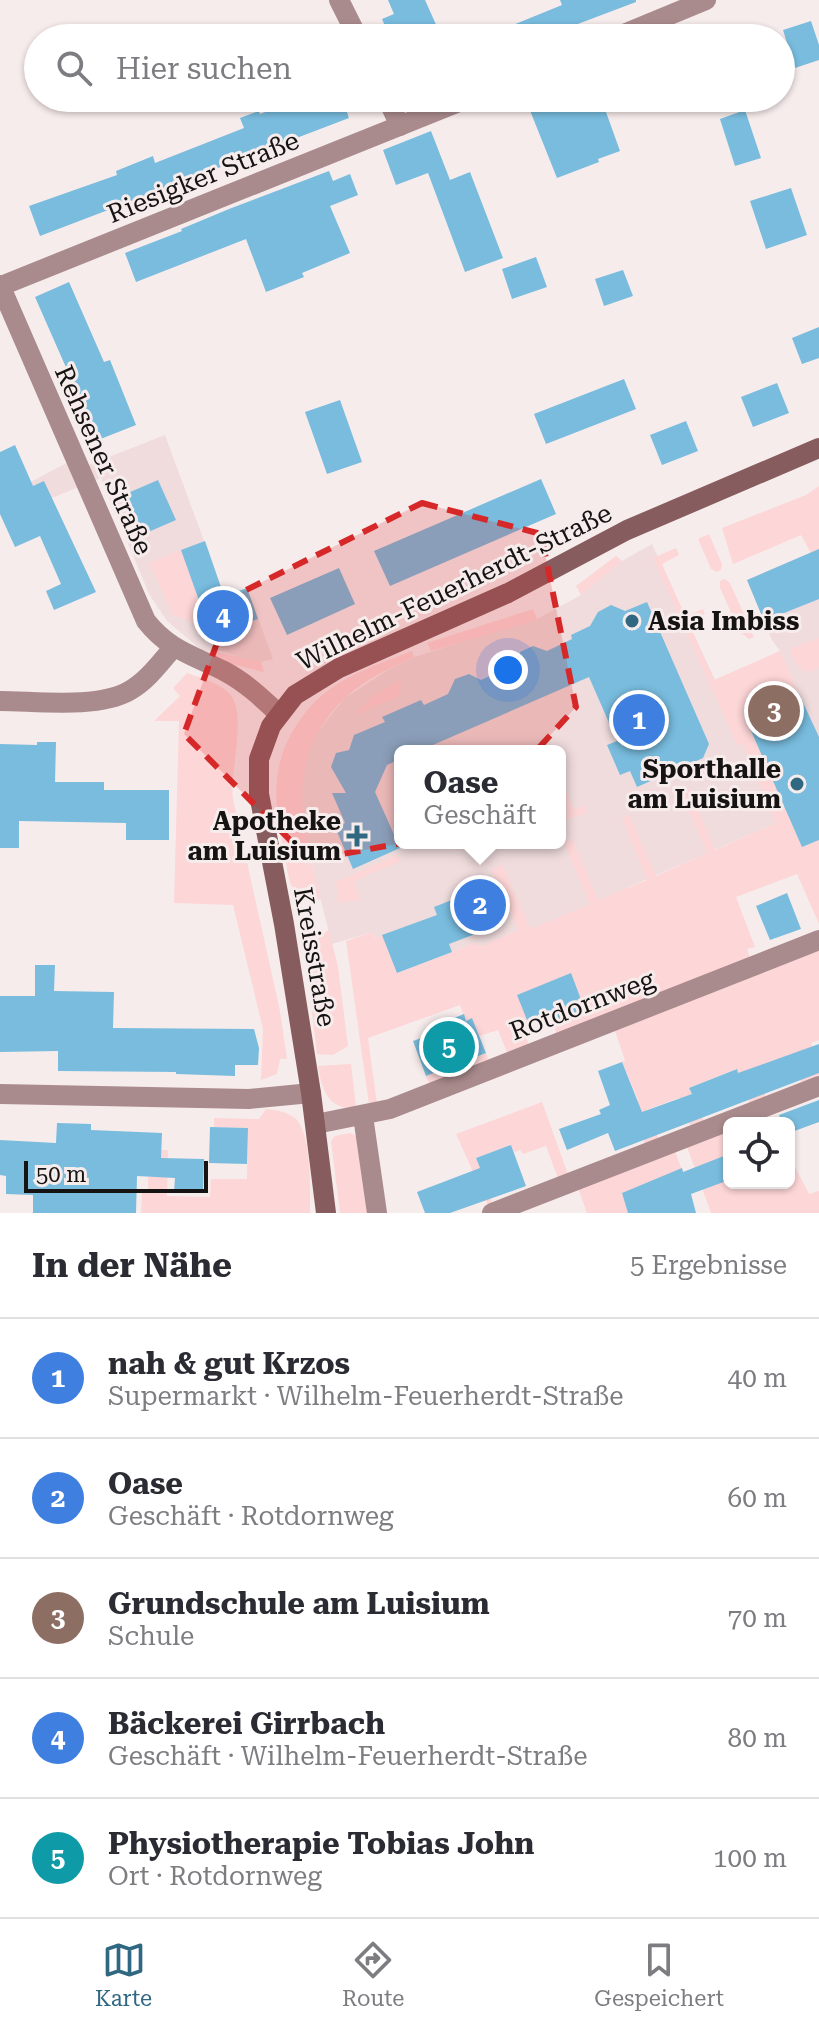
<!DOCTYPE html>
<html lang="de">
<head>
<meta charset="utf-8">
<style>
  :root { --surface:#fff; --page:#f2f2f3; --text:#2b2b33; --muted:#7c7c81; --line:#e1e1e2; --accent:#306882 }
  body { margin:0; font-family:"Roboto Serif",serif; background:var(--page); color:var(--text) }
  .controls { position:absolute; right:24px; bottom:24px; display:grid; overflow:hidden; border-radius:12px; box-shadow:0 2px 6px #0004 }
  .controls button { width:72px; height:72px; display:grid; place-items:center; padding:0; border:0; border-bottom:2px solid var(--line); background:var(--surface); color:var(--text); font:40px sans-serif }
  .scale { position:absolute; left:24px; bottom:20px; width:184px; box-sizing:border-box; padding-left:8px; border:4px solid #161313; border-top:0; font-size:22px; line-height:28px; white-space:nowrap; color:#161313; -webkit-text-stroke:6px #f7ecec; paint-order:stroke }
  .you { position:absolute; left:508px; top:670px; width:28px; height:28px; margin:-20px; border:6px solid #fff; border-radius:50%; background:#1a73e8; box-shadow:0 0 0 12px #1a73e833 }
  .badge { display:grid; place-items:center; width:52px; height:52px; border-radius:50%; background:var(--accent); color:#fff; font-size:26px; font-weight:700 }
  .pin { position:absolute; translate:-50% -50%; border:4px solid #fff; box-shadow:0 2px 8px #0006 }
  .popup { position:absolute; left:394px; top:745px; width:172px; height:104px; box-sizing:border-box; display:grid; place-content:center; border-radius:12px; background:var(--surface); filter:drop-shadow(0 2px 6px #0005); font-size:26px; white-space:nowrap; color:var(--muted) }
  .popup b { font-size:30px; color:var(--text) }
  .popup::after { content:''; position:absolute; left:50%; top:100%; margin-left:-16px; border:16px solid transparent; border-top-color:var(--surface) }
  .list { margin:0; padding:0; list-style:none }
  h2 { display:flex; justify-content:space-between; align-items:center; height:104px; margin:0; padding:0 32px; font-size:34px }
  h2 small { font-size:26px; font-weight:400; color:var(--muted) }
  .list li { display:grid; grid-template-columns:52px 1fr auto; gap:24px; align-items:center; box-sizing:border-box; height:120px; padding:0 32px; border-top:2px solid var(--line) }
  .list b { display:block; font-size:30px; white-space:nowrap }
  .list p { margin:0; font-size:26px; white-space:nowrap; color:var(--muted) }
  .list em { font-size:26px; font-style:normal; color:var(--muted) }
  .icon { flex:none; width:44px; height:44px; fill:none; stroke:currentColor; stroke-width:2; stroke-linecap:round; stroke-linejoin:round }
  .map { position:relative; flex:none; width:819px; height:1213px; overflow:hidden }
  .search { position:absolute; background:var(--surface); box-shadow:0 2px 6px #0004; left:24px; right:24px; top:24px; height:88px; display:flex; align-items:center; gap:20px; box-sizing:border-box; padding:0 28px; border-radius:44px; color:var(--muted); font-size:30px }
  .sheet { height:704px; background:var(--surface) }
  nav { display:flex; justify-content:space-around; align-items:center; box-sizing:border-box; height:112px; border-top:2px solid var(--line); background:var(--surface); font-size:22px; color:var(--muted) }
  nav a { display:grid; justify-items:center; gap:4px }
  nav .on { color:var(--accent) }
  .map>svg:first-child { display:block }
  .built { fill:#f0dcdd; fill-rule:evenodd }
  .green { fill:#fdd6d7 }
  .building { fill:#79bcde }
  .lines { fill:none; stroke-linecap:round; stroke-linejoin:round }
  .street { stroke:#aa8b8d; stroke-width:20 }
  .secondary { stroke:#875c5e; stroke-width:20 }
  .marked { fill:#d62828; fill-opacity:0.2; stroke:#d62828; stroke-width:6; stroke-dasharray:16 10; stroke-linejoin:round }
  .poi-dot { fill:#306882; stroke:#f7ecec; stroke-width:3 }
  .labels { text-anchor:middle; stroke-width:6; stroke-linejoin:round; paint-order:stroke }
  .street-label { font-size:26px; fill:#161313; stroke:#f7ecec }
  .poi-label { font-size:26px; font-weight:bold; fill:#161313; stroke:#f7ecec; text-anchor:end }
</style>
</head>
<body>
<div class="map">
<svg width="819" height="1213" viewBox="0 0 819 1213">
  <rect width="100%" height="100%" fill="#f7ecec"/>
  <g class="built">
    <polygon points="165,435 224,595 247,588 273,659 261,662 247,660 221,651 205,653 167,621 149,594 101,478 32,506 23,486 76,458 81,468"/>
    <path d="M652,544L715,680L780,651L772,640L747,580L819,549V840L788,853L776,823L521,934L518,930L479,947L477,942L397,973L372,932L332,944L306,842L301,810V779L307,756L316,735L331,715L345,698L388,670L414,657L537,619L581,595L622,561ZM400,751H560V843H400Z"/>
  </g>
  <g class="green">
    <polygon points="819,486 819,549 811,553 801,535 733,564 722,528 806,495"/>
    <polygon points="709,534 722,564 721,570 717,572 711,569 698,539"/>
    <polygon points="676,548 679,555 662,564 685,616 703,609 705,614 688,622 714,680 780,651 799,694 745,717 802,847 819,840 819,924 797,874 736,897 755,947 747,949 750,958 557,1035 553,1022 585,1009 571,974 517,995 531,1028 524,1032 529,1046 508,1055 498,1030 479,1036 472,1019 466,1021 460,1005 368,1038 377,1104 369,1104 346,941 372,932 375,938 382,935 398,973 477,942 479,947 518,930 491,870 502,865 531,929 590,904 564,843 572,839 598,900 647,880 622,818 629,815 656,876 707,853 681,792 689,789 715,850 776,823 742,743 737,745 653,558"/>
    <polygon points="181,550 209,628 173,615 149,563"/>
    <polygon points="616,556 622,561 581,595 576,586"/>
    <polygon points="725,579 730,583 754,637 749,639 740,632 720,588 720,581"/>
    <polygon points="533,609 537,619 524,624 431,651 427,643"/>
    <polygon points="819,638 819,668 813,671 803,671 795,662 790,649"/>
    <polygon points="212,651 261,662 264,672 219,661 205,653"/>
    <path d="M412,651L414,657C391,668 364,679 345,698C283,757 301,826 321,900C311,898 300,896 293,888C288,881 287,867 285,858C278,823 271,790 282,755C287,738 299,720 310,707C337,677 376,665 412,651Z"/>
    <path d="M187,673C201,678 218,683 228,692C249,711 229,772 233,799L280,1011L287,1059H280L277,1074L261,1080L263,1029L233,905L174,903L179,721H154L180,696L173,688Z"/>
    <polygon points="400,681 402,682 399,696 353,716 374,695"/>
    <polygon points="560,776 574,809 584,805 587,812 561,823 560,814 567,811 560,795"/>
    <polygon points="397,855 400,861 354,881 361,900 338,903 336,882"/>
    <polygon points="329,930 338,967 348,1046 333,1055 317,1054 306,961 319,936"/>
    <polygon points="819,950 819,1040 811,1043 819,1065 819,1079 802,1085 791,1054 755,1068 766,1098 751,1106 736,1069 689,1088 705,1124 691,1128 679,1098 646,1110 659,1140 645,1143 630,1104 638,1100 622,1062 625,1060 615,1031"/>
    <polygon points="486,1053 489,1062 430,1085 426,1076"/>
    <path d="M351,1064L356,1107C329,1112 321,1088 318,1066Z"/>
    <polygon points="542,1102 569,1177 559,1181 546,1146 523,1154 520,1150 514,1152 511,1145 476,1158 493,1205 489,1207 456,1134"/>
    <path d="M266,1109C277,1110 288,1112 296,1119C312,1135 310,1191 310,1213H141L142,1193H148V1177H161V1150H168L167,1196L210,1197L211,1179H247L248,1128L214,1127V1118L259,1119Z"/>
    <polygon points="729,1131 729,1183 789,1183 789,1155 809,1194 819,1191 819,1213 711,1213 687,1147"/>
    <polygon points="350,1133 358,1137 372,1213 340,1213 331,1141 335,1136"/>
    <polygon points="675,1151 682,1170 622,1193 629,1213 587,1213 578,1188"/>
  </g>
  <g class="building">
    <polygon points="388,0 425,0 442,38 390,38 382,19 394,14"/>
    <polygon points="560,0 636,0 636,2 554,33 556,38 481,38 562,5"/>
    <polygon points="811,21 819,45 819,60 795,68 783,30"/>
    <polygon points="301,98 342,98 349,118 40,236 29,206 117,175 116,171 153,156 155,163 244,128 240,118 259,111 260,114"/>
    <polygon points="525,98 601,98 620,151 598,159 599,162 557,178"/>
    <polygon points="745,110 761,158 735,166 720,119"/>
    <polygon points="431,131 450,180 470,172 503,258 465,272 428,173 396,185 383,150"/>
    <polygon points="329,171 333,181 350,174 358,195 330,206 350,253 302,273 304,277 266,292 246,239 136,282 125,253 182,231 181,229 229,209"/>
    <polygon points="791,188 807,235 766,249 750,201"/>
    <polygon points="536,257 547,287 512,299 502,269"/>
    <polygon points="623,270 633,296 604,306 595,279"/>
    <polygon points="69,282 104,362 110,360 136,425 98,440 35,297"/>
    <polygon points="819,327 819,358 802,364 792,338"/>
    <polygon points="624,379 636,409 546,444 534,414"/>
    <polygon points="777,383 789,413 753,427 741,397"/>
    <polygon points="340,400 362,462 327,474 305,412"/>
    <polygon points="686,421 698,451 662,465 650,435"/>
    <polygon points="15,445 33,486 44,481 96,592 54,610 46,591 61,584 40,536 15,547 0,514 0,452"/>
    <polygon points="541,479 556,514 390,586 374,551"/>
    <polygon points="158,480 176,520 139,536 121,496"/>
    <polygon points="205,541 224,596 247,588 258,619 211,634 181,550"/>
    <polygon points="819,549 819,599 764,621 747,580"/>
    <polygon points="339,568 355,604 287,635 270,598"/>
    <polygon points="647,602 709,744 703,758 637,787 630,771 620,775 607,745 617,741 589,677 419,751 400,751 400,759 387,765 375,792 400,848 353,869 335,827 345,823 332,793 346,793 331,767 336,753 349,750 354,735 385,722 382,717 421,700 424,705 448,694 455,679 469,674 481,680 517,664 520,652 533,646 547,651 572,639 571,635 590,626 598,612 611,605 625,611"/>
    <polygon points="799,694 819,737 819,840 802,847 745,717"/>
    <polygon points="37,742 56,742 55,782 104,782 104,790 169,790 169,840 126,840 126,823 19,821 19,848 0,848 0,744 37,745"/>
    <polygon points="490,885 504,923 449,944 452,952 397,973 382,935 437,915 434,907"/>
    <polygon points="787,893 801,929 770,940 756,906"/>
    <polygon points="35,965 55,965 54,991 114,992 113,1028 254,1029 259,1048 258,1065 235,1065 235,1076 176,1074 176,1072 58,1071 58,1051 0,1052 0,996 35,996"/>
    <polygon points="571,973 585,1010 553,1022 550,1016 529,1025 517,995"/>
    <polygon points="464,1014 466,1021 472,1018 486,1053 426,1076 413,1041 427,1036 424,1030"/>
    <polygon points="819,1044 819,1073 615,1151 608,1133 567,1150 559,1129 601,1114 599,1110 610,1105 598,1071 622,1062 642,1112 692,1094 689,1088 737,1069 738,1073"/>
    <polygon points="819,1100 819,1122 789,1133 789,1123 782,1123 779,1115"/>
    <polygon points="57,1123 91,1124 91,1130 162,1133 161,1158 204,1159 203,1193 174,1192 175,1178 137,1176 136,1213 33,1213 33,1195 6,1194 6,1176 0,1175 0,1140 56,1143"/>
    <polygon points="210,1127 248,1128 247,1164 209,1163"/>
    <polygon points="511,1145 526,1186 450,1213 425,1213 417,1192 480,1168 476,1158"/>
    <polygon points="729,1154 729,1180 691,1194 696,1213 628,1213 622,1193 682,1168 683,1172"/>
  </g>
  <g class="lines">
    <g class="street">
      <polyline points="339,0 358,38"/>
      <polyline points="614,38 706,0"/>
      <polyline points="387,98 400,126"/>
      <path d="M0,285L146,621C169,650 192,655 224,671C245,682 262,698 279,714"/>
      <polyline points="1,286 469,98"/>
      <path d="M0,701C36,701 97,709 129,691C147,681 160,663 173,648"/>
      <polyline points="0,1094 249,1099 311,1093"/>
      <polyline points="363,1116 377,1213"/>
      <polyline points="316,1124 390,1109 819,940"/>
      <polyline points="492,1213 819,1086"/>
    </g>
    <polyline class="secondary" points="326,1213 311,1093 284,924 259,794 259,759 271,726 295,695 339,668 508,593 627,530 819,448"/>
  </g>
  <path class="marked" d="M422,503L541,534L576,707L462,832L310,860L184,734L234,596Z"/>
  <g class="poi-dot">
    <circle cx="632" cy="621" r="8"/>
    <circle cx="797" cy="784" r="8"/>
    <path d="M353 824h8v8h8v8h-8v8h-8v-8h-8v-8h8z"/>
  </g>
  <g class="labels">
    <g class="street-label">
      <text transform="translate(203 177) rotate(-22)" y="9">Riesigker Straße</text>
      <text transform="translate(104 460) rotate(66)" y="9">Rehsener Straße</text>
      <text transform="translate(454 587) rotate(-26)" y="9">Wilhelm-Feuerherdt-Straße</text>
      <text transform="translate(315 957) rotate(80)" y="9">Kreisstraße</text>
      <text transform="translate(582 1005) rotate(-21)" y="9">Rotdornweg</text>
    </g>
    <g class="poi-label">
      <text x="648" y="630" text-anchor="start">Asia Imbiss</text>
      <text x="781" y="778">Sporthalle<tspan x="781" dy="30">am Luisium</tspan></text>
      <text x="341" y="830">Apotheke<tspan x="341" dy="30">am Luisium</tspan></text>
    </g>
  </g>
</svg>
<div class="controls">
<button><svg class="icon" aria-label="locate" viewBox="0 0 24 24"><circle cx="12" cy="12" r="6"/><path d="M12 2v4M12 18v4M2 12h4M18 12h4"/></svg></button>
</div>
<div class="scale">50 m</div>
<div class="you"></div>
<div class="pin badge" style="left:639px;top:720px;background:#3f7fe0">1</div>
<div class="pin badge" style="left:480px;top:905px;background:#3f7fe0">2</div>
<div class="popup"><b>Oase</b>Geschäft</div>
<div class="pin badge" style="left:774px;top:711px;background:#8d6e63">3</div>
<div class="pin badge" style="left:223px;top:616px;background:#3f7fe0">4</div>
<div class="pin badge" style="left:449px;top:1047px;background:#0f9aa8">5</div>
<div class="search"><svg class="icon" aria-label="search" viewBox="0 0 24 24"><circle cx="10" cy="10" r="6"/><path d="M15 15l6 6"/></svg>Hier suchen</div>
</div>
<section class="sheet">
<h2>In der Nähe<small>5 Ergebnisse</small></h2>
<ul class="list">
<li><span class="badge" style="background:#3f7fe0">1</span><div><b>nah &amp; gut Krzos</b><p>Supermarkt · Wilhelm-Feuerherdt-Straße</p></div><em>40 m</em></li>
<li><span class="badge" style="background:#3f7fe0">2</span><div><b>Oase</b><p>Geschäft · Rotdornweg</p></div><em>60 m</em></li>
<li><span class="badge" style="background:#8d6e63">3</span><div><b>Grundschule am Luisium</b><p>Schule</p></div><em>70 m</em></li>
<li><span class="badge" style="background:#3f7fe0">4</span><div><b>Bäckerei Girrbach</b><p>Geschäft · Wilhelm-Feuerherdt-Straße</p></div><em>80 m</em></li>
<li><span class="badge" style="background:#0f9aa8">5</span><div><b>Physiotherapie Tobias John</b><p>Ort · Rotdornweg</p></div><em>100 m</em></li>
</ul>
</section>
<nav>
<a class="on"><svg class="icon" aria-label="map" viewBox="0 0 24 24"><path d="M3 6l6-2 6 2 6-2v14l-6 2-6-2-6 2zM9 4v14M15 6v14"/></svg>Karte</a>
<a><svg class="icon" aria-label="directions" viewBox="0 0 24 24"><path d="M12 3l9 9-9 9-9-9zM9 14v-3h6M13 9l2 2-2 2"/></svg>Route</a>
<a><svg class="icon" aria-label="saved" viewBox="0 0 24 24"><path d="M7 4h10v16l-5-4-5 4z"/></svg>Gespeichert</a>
</nav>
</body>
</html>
